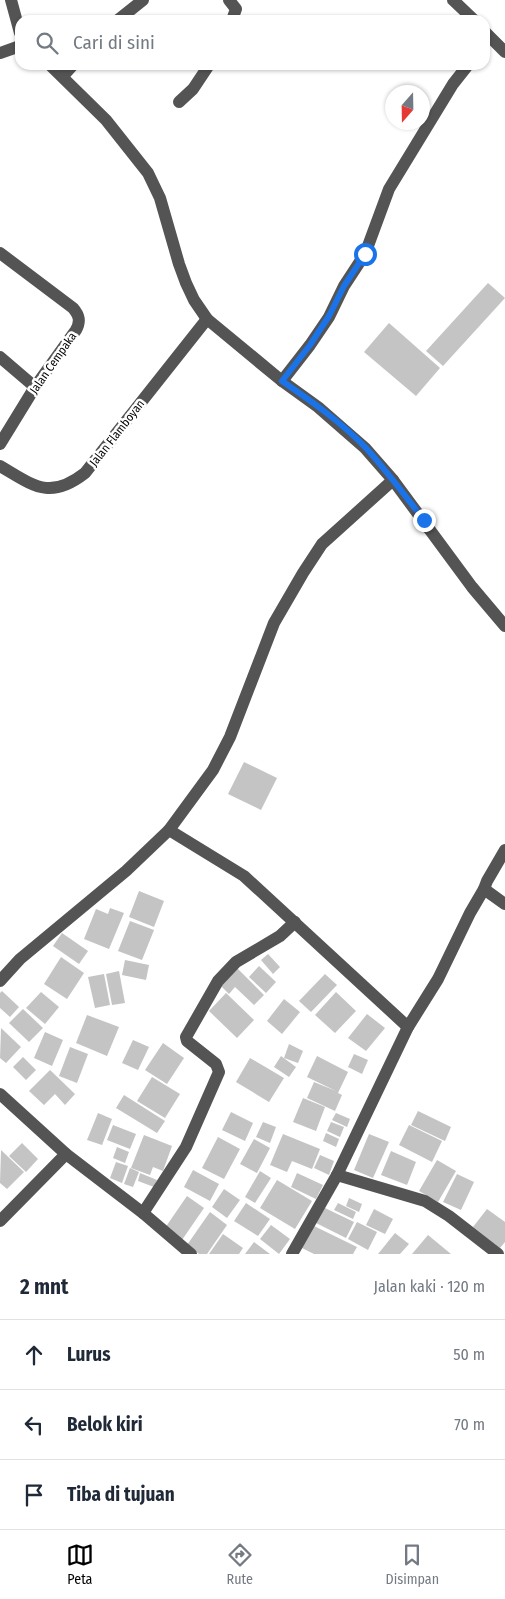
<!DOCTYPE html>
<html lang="id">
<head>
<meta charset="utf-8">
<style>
  :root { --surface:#fff; --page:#f6f6f7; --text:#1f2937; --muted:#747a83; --line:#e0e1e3; --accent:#000 }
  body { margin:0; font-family:"Fira Sans Condensed",sans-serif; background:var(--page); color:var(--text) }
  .compass { position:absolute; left:385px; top:85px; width:45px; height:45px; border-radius:50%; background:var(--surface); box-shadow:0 1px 4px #0004; rotate:200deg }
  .stop { position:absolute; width:15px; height:15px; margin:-11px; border:4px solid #1a73e8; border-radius:50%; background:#fff }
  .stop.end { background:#1a73e8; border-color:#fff; box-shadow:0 1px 5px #0008 }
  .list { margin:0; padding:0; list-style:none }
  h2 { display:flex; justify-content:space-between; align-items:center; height:65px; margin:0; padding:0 20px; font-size:21px }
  h2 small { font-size:16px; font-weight:400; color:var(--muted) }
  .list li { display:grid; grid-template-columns:32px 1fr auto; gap:15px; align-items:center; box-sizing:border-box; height:70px; padding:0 20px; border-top:1px solid var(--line) }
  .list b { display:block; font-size:19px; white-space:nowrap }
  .list em { font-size:16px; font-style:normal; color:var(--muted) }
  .icon { flex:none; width:28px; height:28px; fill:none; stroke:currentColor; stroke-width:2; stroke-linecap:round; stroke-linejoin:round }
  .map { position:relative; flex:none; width:505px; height:1254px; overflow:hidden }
  .search { position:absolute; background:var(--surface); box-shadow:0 1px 4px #0004; left:15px; right:15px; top:15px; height:55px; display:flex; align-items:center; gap:12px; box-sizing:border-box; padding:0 18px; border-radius:15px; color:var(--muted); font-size:19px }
  .sheet { height:275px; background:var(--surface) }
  nav { display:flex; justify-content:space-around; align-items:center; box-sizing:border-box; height:70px; border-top:1px solid var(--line); background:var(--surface); font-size:14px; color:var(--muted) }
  nav a { display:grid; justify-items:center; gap:2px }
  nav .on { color:var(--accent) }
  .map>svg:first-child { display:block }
  .building { fill:#c4c4c4 }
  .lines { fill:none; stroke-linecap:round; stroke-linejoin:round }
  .minor { stroke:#545454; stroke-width:12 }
  .route { stroke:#1a73e8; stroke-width:6 }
  .labels { text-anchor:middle; stroke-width:5; stroke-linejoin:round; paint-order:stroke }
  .street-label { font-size:12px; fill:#000; stroke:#fff }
</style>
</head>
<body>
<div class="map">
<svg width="505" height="1254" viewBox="0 0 505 1254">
  <rect width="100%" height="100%" fill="#fff"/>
  <g class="building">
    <polygon points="488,283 505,298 443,366 426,351"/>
    <polygon points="389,323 440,368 416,396 364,352"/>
    <polygon points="244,762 277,778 261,810 228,794"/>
    <polygon points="139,891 164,901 154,927 129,917"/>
    <polygon points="110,908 124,913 109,949 84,939 96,909 108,914"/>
    <polygon points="130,921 154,930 142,960 118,951"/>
    <polygon points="62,933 88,951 79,964 53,946"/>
    <polygon points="268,954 280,967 273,974 261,960"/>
    <polygon points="61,957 84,973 67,999 44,984"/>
    <polygon points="125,960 149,965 146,980 122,975"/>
    <polygon points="235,966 264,995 254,1005 235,987 229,994 218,983"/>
    <polygon points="259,966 276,982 266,993 249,977"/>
    <polygon points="119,971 125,1003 112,1005 106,974"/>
    <polygon points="104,974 110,1005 95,1008 88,977"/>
    <polygon points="325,974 337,985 311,1012 299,1001"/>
    <polygon points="2,991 19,1007 10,1017 0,1008 0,993"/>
    <polygon points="41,992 59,1007 45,1024 26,1008"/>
    <polygon points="336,992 356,1011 335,1033 315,1015"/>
    <polygon points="226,993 254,1020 237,1038 209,1011"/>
    <polygon points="284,999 300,1012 282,1034 267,1021"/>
    <polygon points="23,1009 43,1028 29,1042 9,1023"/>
    <polygon points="367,1014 385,1028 366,1051 348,1038"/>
    <polygon points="87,1015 119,1027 107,1056 76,1043"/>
    <polygon points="1,1028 21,1047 6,1063 0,1058"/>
    <polygon points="45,1032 63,1040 52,1066 34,1058"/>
    <polygon points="133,1040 149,1047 138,1070 122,1063"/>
    <polygon points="163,1043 184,1058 167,1084 145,1070"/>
    <polygon points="289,1044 303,1051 298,1063 284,1058"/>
    <polygon points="70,1047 88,1054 77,1083 59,1076"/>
    <polygon points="354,1054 368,1060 362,1074 348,1067"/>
    <polygon points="281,1056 296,1067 289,1077 274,1067"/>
    <polygon points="317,1056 348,1072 338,1093 342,1095 335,1111 307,1098 314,1082 336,1091 307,1077"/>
    <polygon points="23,1057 36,1070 26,1080 13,1067"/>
    <polygon points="250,1058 284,1078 269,1102 236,1082"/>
    <polygon points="50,1070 75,1094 65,1105 55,1094 44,1105 29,1091"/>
    <polygon points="152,1077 180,1094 165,1118 137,1101"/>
    <polygon points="124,1095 165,1121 157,1133 116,1108"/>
    <polygon points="303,1098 325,1107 316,1131 293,1122"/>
    <polygon points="418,1111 451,1127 445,1141 411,1125"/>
    <polygon points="231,1112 253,1123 245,1141 222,1130"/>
    <polygon points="98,1113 112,1119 102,1145 87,1140"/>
    <polygon points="336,1113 350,1119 347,1127 332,1120"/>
    <polygon points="263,1122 276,1127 270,1143 256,1137"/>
    <polygon points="331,1122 344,1127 340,1137 327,1131"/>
    <polygon points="113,1125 136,1134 130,1149 107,1140"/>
    <polygon points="409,1125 442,1141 432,1162 399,1145"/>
    <polygon points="326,1133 339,1139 336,1147 323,1141"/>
    <polygon points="283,1134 320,1149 312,1169 292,1161 287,1172 270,1165"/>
    <polygon points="369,1134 389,1142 373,1178 354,1170"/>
    <polygon points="144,1135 172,1146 163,1171 153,1167 150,1175 131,1168"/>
    <polygon points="218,1137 240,1149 224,1179 202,1168"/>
    <polygon points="254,1139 270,1148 257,1173 240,1164"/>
    <polygon points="22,1143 38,1159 26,1172 9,1156"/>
    <polygon points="117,1147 129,1152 125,1163 113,1158"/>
    <polygon points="1,1150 24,1172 7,1189 0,1183"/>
    <polygon points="391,1151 416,1162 407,1185 381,1175"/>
    <polygon points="320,1155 334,1161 329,1175 314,1168"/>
    <polygon points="437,1160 456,1171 438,1202 419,1191"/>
    <polygon points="116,1162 128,1166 122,1183 110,1178"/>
    <polygon points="130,1168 139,1172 133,1187 124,1184"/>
    <polygon points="193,1170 219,1184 210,1201 184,1187"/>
    <polygon points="260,1171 271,1178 255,1203 245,1197"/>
    <polygon points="140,1173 157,1180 154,1187 138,1181"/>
    <polygon points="297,1173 323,1185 316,1199 291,1187"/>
    <polygon points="457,1174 474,1182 461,1210 443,1202"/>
    <polygon points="277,1180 312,1201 295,1229 260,1208"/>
    <polygon points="224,1189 240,1200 227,1218 212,1207"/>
    <polygon points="187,1196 204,1208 182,1240 165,1228"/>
    <polygon points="349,1198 362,1204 359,1212 346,1206"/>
    <polygon points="246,1203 270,1219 258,1236 234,1221"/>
    <polygon points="338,1203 356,1212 353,1219 334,1210"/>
    <polygon points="323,1207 354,1222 346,1238 316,1223"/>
    <polygon points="374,1209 393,1219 385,1234 366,1225"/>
    <polygon points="487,1209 505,1222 505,1242 500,1248 473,1227"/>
    <polygon points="210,1212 227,1225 207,1254 199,1254 187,1245"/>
    <polygon points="357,1222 377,1232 368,1250 348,1239"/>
    <polygon points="271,1225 290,1239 279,1254 260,1239"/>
    <polygon points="312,1225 357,1247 353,1254 314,1254 300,1247"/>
    <polygon points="395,1233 409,1244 400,1254 378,1254"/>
    <polygon points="223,1234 243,1248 239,1254 209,1254"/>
    <polygon points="428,1235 451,1254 412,1254"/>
    <polygon points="254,1242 270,1254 245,1254"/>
  </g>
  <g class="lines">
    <g class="minor">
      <polyline points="11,0 20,33"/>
      <polyline points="229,0 236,9 232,20"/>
      <polyline points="453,0 474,20"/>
      <polyline points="118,20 143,0"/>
      <polyline points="485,32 505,52"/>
      <polyline points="0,53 20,46"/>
      <polyline points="50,65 106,120 148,173 160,198 179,264 186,283 194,300 207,319 282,381 318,407 365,448 393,480 472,587 505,626"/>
      <polyline points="63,76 73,65"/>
      <polyline points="179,102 193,89 209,65"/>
      <path d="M0,253L73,308C79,315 81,321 76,330L35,387L0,444"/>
      <polyline points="0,357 35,387"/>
      <polyline points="282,381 310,345 329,317 344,286 365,254 389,189 453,84 468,65"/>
      <path d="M0,466C33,485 49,501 85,473L207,319"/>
      <polyline points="169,830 244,876 408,1027"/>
      <polyline points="484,889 505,904"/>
      <polyline points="0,981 20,959 126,871 169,830 213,770 230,737 274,623 303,573 322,544 393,480"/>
      <polyline points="0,1094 66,1154 143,1213 191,1254"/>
      <polyline points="337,1175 425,1201 449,1216 498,1254"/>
      <polyline points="143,1213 186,1147 219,1072 216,1064 187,1041 186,1037 218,981 236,962 280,936 295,922"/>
      <polyline points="0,1221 66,1154"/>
      <polyline points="292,1254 337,1175 408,1027 438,979 470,913 484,889 487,881 505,850"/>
    </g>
  </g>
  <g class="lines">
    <path class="route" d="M365,254L344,286L329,316L310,345L282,381C311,401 341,422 366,448C387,471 405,496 424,520"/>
  </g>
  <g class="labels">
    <g class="street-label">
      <text transform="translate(53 363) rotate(-55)" y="4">Jalan Cempaka</text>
      <text transform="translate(117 433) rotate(-52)" y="4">Jalan Flamboyan</text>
    </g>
  </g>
</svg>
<svg class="compass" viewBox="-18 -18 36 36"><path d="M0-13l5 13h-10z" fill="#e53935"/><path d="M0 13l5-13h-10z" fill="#747a83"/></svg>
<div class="stop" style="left:365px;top:254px"></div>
<div class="stop end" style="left:424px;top:520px"></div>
<div class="search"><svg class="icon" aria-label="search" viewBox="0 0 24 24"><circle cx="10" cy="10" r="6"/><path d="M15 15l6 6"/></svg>Cari di sini</div>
</div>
<section class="sheet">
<h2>2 mnt<small>Jalan kaki · 120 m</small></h2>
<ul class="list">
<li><svg class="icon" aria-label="ahead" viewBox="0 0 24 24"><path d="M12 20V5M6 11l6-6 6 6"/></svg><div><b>Lurus</b></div><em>50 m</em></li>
<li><svg class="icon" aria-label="left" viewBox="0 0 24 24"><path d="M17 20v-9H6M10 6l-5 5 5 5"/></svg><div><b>Belok kiri</b></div><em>70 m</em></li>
<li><svg class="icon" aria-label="arrive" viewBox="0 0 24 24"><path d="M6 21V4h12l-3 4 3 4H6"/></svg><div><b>Tiba di tujuan</b></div></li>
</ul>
</section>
<nav>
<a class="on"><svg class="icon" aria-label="map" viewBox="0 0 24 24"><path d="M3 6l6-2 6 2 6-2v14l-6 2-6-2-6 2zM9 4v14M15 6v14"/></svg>Peta</a>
<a><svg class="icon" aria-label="directions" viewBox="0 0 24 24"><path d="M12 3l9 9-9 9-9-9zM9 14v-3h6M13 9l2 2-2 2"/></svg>Rute</a>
<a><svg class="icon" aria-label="saved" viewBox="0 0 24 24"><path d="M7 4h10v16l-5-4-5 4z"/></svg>Disimpan</a>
</nav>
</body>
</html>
